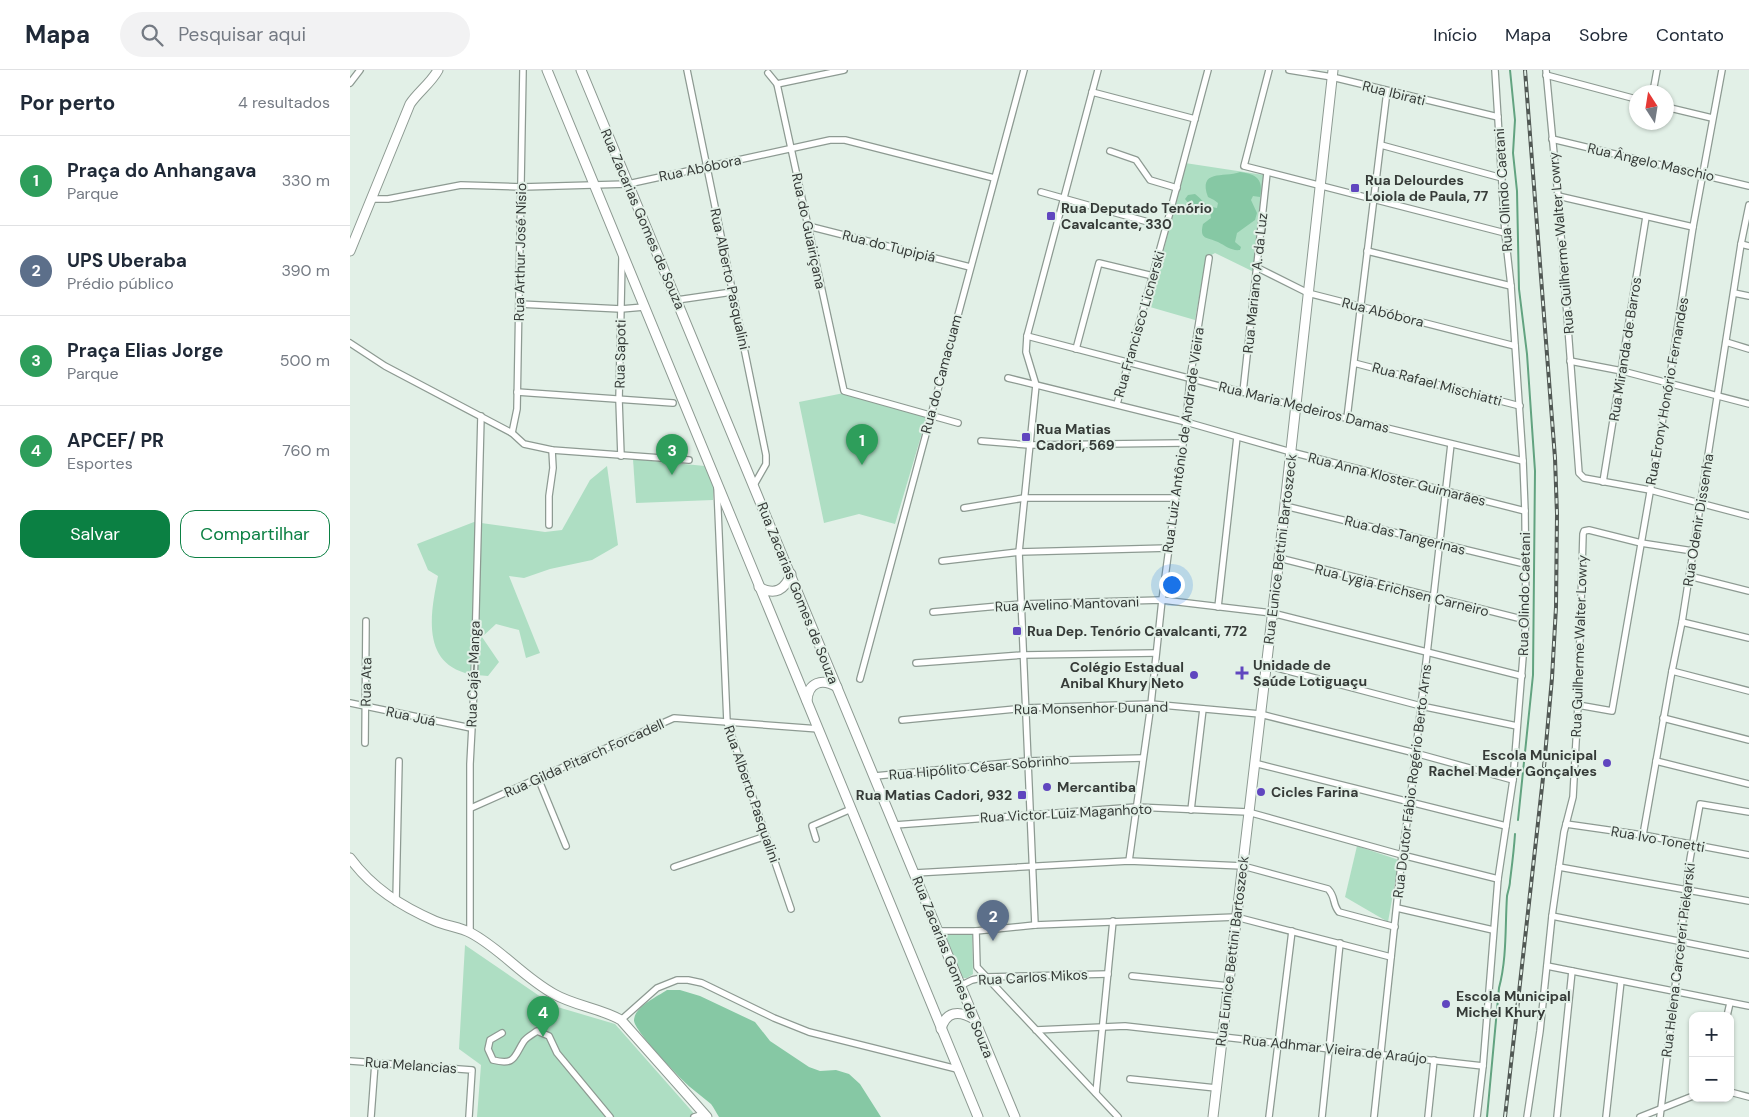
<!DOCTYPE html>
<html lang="pt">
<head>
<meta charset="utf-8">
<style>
  :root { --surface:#fff; --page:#f2f2f3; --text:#1f2937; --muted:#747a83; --line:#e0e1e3; --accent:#0b8043 }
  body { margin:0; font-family:"DM Sans",sans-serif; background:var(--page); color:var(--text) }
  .controls { position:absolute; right:15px; bottom:15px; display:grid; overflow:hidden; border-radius:10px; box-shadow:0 1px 4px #0004 }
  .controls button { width:45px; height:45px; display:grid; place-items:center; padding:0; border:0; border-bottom:1px solid var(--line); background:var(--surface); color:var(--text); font:25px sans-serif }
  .compass { position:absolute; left:1279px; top:15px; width:45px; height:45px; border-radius:50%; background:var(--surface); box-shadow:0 1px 4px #0004; rotate:348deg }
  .you { position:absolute; left:821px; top:514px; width:18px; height:18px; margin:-12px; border:4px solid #fff; border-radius:50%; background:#1a73e8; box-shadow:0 0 0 8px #1a73e833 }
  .badge { display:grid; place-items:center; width:32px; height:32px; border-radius:50%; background:var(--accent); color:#fff; font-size:16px; font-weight:700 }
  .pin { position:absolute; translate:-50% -41px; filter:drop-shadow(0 1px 2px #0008) }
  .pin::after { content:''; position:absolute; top:26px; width:18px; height:15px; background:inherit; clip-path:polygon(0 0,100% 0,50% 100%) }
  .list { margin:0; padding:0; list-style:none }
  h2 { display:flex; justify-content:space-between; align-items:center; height:65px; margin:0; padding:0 20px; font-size:21px }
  h2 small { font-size:16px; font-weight:400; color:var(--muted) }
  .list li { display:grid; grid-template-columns:32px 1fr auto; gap:15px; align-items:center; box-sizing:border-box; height:90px; padding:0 20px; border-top:1px solid var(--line) }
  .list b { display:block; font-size:19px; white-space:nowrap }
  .list p { margin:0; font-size:16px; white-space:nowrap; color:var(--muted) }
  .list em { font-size:16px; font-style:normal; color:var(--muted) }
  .actions { display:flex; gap:10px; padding:15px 20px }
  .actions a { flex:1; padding:11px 0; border:1px solid var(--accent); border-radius:15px; text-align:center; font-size:18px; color:var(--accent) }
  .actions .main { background:var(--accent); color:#fff }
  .icon { flex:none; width:28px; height:28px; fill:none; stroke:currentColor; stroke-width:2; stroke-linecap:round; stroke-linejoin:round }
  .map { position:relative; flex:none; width:1399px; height:1047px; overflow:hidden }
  header { display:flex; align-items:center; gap:30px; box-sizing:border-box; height:70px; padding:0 25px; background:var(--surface); border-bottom:1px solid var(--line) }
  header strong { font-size:24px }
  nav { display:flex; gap:28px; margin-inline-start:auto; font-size:18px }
  .search { width:350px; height:45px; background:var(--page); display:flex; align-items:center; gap:12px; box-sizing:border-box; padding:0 18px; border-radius:28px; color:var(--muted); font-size:19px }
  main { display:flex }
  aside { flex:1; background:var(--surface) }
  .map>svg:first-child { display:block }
  .green { fill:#aedec3 }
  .forest { fill:#86c8a4 }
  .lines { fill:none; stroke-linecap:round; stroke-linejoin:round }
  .stream { stroke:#62a380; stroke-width:2 }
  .street-casing { stroke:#8d9a92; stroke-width:8 }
  .secondary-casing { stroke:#8d9a92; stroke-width:11 }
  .street { stroke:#fff; stroke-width:5.5 }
  .secondary { stroke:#fff; stroke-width:9 }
  .rail-casing { stroke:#515854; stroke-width:4 }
  .rail { stroke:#e2f0e7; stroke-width:2; stroke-dasharray:5.5; stroke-linecap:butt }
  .poi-dot { fill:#6046bf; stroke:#e2f0e7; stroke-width:2 }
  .labels { text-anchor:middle; stroke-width:4; stroke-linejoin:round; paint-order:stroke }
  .street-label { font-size:14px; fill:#363b38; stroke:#e2f0e7 }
  .poi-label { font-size:14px; font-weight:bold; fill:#363b38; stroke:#e2f0e7; text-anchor:start }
</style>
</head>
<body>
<header>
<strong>Mapa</strong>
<div class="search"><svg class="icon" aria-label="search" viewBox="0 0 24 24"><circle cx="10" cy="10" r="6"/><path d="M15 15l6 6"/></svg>Pesquisar aqui</div>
<nav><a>Início</a><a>Mapa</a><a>Sobre</a><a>Contato</a></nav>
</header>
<main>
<aside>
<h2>Por perto<small>4 resultados</small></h2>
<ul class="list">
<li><span class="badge" style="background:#2e9e5b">1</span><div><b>Praça do Anhangava</b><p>Parque</p></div><em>330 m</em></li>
<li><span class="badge" style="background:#5c6f8a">2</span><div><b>UPS Uberaba</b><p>Prédio público</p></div><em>390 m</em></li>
<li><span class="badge" style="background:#2e9e5b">3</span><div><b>Praça Elias Jorge</b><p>Parque</p></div><em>500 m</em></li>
<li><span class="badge" style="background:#2e9e5b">4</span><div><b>APCEF/ PR</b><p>Esportes</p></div><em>760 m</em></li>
</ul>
<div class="actions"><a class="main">Salvar</a><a>Compartilhar</a></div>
</aside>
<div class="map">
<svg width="1399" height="1047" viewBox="0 0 1399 1047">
  <rect width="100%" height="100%" fill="#e2f0e7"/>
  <g class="green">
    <polygon points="835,93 914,105 904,202 865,183 856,188 845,250 800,237"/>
    <polygon points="494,323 577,346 545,454 509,444 474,453 449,332"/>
    <polygon points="283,389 355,396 364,414 363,430 286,433"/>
    <path d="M257,396L268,475L242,490L200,499L174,508L159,506L190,583L176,588L169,560L146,554L132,567L149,592L138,606C131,605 122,606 115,603C71,590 81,541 88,506L78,500L67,474L124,452L195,462L212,460L240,410Z"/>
    <polygon points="1007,776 1049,790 1038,852 995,827"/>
    <polygon points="622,863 623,904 617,908 612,908 595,864"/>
    <polygon points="115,875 204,936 265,954 347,1047 127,1047 131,995 109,979"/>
  </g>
  <g class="forest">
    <path d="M890,102C906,104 914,109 910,127L903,126L901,130L907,143L905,150L887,163L885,172L891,177L890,180C881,181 876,176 868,172C857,167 849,170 853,154L861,148L860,141C853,139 847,135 840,135L835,129L838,125L845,124C853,130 855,137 867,138L868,133L864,130L858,127C848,99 873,108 890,102Z"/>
    <path d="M317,920H330L350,926L405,952L420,971L459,997L470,1001L486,1000L499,1004L510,1014L531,1047H369C366,1042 364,1038 361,1034C354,1028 347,1023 340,1017C330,1008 283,960 284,950C285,936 307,927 317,920Z"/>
  </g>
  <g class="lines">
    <g class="stream">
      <polyline points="1160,0 1165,50 1163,83 1167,121 1169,219 1177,284 1185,401 1183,605 1168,750"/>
      <path d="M1137,1047L1149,918C1157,888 1155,857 1157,826C1158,821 1160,816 1160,811C1162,795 1164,780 1165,764"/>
    </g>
    <g class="street-casing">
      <g id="street">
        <polyline points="337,0 416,385 416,394 404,415"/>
        <polyline points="919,0 894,96 1155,163"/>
        <polyline points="939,0 982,7 1148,47"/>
        <polyline points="1196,0 1208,126 1229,403 1234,408 1300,420 1399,446"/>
        <polyline points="418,3 427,14 494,321 608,353"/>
        <polyline points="1196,5 1286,29"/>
        <polyline points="0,13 10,0"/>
        <polyline points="427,14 494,0"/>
        <polyline points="742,22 845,49"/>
        <polyline points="1303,22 1307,0"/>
        <polyline points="1316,37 1362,48"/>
        <polyline points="1202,69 1399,116"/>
        <polyline points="1031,75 1152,108"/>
        <polyline points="760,81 786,90 800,110 827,118"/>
        <polyline points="691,122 816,157"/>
        <polyline points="1208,126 1343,157"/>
        <polyline points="21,129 38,129 111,115 172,117 278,114 480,70 495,70 644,108"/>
        <polyline points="458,156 620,197"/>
        <polyline points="1391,174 1399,176"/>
        <polyline points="1017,181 1161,216"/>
        <polyline points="906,197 958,223 1165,276"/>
        <polyline points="1384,223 1399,226"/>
        <polyline points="327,230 382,222"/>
        <polyline points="169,234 271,239 294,237"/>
        <polyline points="677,266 946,336 1173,391"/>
        <polyline points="1376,272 1399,279"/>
        <polyline points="0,273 35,296 162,363 174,374 202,380 339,390"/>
        <polyline points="726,279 749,193 803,206"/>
        <polyline points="1220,291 1272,301 1399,334"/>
        <polyline points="1004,293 1170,336"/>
        <polyline points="658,308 836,352 941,382 1175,441"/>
        <polyline points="167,322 323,333"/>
        <polyline points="893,322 917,103"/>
        <polyline points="767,334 816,157 858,0"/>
        <polyline points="997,348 1037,21"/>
        <polyline points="162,363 167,339 173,0"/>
        <polyline points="631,371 679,375 832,373"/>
        <polyline points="271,386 269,330 272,188"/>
        <polyline points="1253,412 1296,147"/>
        <polyline points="367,417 377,652 441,839"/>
        <polyline points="935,436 1175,494"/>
        <polyline points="614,438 674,428 825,428"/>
        <polyline points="199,455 199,426 203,398 202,380"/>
        <polyline points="929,488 1176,550"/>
        <polyline points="592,491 669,482 819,478"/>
        <polyline points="1339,506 1399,521"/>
        <polyline points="868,537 887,367"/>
        <polyline points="583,542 671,534 812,530 922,543 1172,606"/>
        <polyline points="1332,552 1399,568"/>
        <polyline points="566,593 673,585 806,583"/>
        <polyline points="916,595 1071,636 1167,656"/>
        <polyline points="1322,601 1399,621"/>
        <polyline points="510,609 674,0"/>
        <polyline points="0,633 121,658"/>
        <polyline points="1228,635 1262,641 1319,313 1343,157 1372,0"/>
        <polyline points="1313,648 1399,670"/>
        <polyline points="552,650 675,638 801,634 910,644 1065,683 1163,710"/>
        <polyline points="15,673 16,551"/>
        <polyline points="1306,691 1399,714"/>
        <polyline points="904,693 1156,756"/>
        <polyline points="525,706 677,691 793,688"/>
        <polyline points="188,708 216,776"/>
        <polyline points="121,738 324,648 469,659"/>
        <polyline points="841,740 853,639"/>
        <polyline points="1216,754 1293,765 1399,785"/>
        <polyline points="545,755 786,737 898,742 1052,785 1148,809"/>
        <polyline points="1293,765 1322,601 1332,552 1391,174 1399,135"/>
        <polyline points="466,769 462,756 501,739"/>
        <polyline points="779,791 801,634 812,530 836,352 840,309 859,188"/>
        <polyline points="324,797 416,766"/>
        <polyline points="1209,797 1399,831"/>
        <path d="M565,803L779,791L893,796L978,819C986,827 982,834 989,842L1045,857"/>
        <polyline points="46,832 49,691"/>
        <polyline points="1047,838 1143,860"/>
        <polyline points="1202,846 1399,885"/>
        <polyline points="685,855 669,482 686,315 676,282 677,266 748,0"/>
        <polyline points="589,861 626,861 685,855 886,847 1041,887"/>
        <polyline points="626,861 627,897 768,1047"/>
        <polyline points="120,862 120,694 124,619 131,346"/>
        <polyline points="1197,896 1399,936"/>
        <polyline points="782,906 879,916"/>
        <polyline points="610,916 622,910 636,907 758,904"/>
        <polyline points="1377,946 1380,933"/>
        <polyline points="271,950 307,918 327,910 338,910 352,913 424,948 459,962 607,999"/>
        <polyline points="686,960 775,956 1133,996"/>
        <path d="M152,963L140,970L138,979L143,990C166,996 164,986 174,971C177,967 183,964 187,961L199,966L207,983L260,1047"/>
        <polyline points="0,991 122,1000 119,1047"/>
        <polyline points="780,1009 866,1018"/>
        <polyline points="1380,1022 1399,1027"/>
        <polyline points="746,1023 763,851"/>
        <polyline points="21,1047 25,993"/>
        <polyline points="344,1047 354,1044"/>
        <polyline points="919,1047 942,861"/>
        <polyline points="972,1047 990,873"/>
        <polyline points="1024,1047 1052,785 1060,732 1101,374"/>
        <polyline points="1078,1047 1084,990"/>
        <polyline points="1127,1047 1133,996 1148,809 1163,710 1176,550 1175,441 1173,391 1161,216 1155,163 1145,0"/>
        <polyline points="1177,1047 1190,961 1202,846 1214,762 1223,727 1228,635 1233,464 1234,461 1239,460 1291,473 1343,481"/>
        <polyline points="1207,1047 1222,901"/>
        <polyline points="1256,1047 1271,911"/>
        <polyline points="1290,1047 1343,1026"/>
        <polyline points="1310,1047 1340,789 1350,734 1399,742"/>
      </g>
    </g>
    <g class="secondary-casing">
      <g id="secondary">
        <polyline points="197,0 628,1047"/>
        <polyline points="231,0 665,1047"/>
        <path d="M0,181L60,34C68,22 81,13 88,0"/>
        <path d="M409,517C425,526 435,520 441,504"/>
        <path d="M457,631C458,612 472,608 487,617"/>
        <path d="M0,788C22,818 51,836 85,851C96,856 110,857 121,863C151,879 173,907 204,924C225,936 250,938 271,950L357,1047"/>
        <path d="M591,959C596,941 609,940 624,949"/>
        <polyline points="863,1047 929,488 983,0"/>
      </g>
    </g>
    <use href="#street" class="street"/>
    <use href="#secondary" class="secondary"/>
    <g class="rail-casing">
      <polyline id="rail" points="1155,1047 1193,708 1202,608 1206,537 1207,444 1205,388 1175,0"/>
    </g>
    <use href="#rail" class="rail"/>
  </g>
  <g class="poi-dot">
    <rect x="1000" y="113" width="10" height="10" rx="2.5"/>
    <rect x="696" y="141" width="10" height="10" rx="2.5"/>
    <rect x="671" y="362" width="10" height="10" rx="2.5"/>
    <rect x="662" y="556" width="10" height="10" rx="2.5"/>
    <path d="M889.5 595.5h5v5h5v5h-5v5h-5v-5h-5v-5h5z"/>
    <circle cx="844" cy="605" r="5"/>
    <circle cx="1257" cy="693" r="5"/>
    <circle cx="697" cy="717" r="5"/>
    <circle cx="911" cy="722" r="5"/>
    <rect x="667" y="720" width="10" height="10" rx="2.5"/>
    <circle cx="1096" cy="934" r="5"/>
  </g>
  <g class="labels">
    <g class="street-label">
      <text transform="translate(1044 23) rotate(14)" y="5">Rua Ibirati</text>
      <text transform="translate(1301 92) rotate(13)" y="5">Rua Ângelo Maschio</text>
      <text transform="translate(350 98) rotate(-12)" y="5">Rua Abóbora</text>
      <text transform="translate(1153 120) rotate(-94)" y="5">Rua Olindo Caetani</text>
      <text transform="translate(293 149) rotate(67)" y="5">Rua Zacarias Gomes de Souza</text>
      <text transform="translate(459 161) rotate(78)" y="5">Rua do Guairiçana</text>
      <text transform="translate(1211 173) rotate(-95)" y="5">Rua Guilherme Walter Lowry</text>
      <text transform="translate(539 176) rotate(14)" y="5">Rua do Tupipiá</text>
      <text transform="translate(170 182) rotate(-89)" y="5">Rua Arthur José Nísio</text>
      <text transform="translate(380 209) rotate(78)" y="5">Rua Alberto Pasqualini</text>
      <text transform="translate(905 213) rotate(-84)" y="5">Rua Mariano A. da Luz</text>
      <text transform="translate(1033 242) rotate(14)" y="5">Rua Abóbora</text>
      <text transform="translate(789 254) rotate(-74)" y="5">Rua Francisco Licnerski</text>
      <text transform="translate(1275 279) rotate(-81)" y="5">Rua Miranda de Barros</text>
      <text transform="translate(270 284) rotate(-89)" y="5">Rua Sapoti</text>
      <text transform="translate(591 304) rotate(-75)" y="5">Rua do Camacuam</text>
      <text transform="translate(1087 314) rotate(15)" y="5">Rua Rafael Mischiatti</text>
      <text transform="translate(1317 321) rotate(-80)" y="5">Rua Erony Honório Fernandes</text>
      <text transform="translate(954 337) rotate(14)" y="5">Rua Maria Medeiros Damas</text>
      <text transform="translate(833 370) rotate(-82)" y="5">Rua Luiz Antônio de Andrade Vieira</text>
      <text transform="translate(1047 409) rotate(14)" y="5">Rua Anna Kloster Guimarães</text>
      <text transform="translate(1348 450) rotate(-81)" y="5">Rua Odenir Dissenha</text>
      <text transform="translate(1055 465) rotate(14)" y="5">Rua das Tangerinas</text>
      <text transform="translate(930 479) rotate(-83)" y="5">Rua Eunice Bettini Bartoszeck</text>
      <text transform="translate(1052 520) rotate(14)" y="5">Rua Lygia Erichsen Carneiro</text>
      <text transform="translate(448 523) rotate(68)" y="5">Rua Zacarias Gomes de Souza</text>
      <text transform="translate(1174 524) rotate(-89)" y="5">Rua Olindo Caetani</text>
      <text transform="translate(717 534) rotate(-2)" y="5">Rua Avelino Mantovani</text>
      <text transform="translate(1229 576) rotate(-88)" y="5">Rua Guilherme Walter Lowry</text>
      <text transform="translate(123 604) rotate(-88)" y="5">Rua Cajá-Manga</text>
      <text transform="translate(16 612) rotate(-89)" y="5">Rua Ata</text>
      <text transform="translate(741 638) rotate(-1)" y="5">Rua Monsenhor Dunand</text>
      <text transform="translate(61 646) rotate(12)" y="5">Rua Juá</text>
      <text transform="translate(234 688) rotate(-24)" y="5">Rua Gilda Pitarch Forcadell</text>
      <text transform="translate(629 697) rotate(-5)" y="5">Rua Hipólito César Sobrinho</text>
      <text transform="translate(1062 711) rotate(-83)" y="5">Rua Doutor Fábio Rogério Berto Arns</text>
      <text transform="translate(402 724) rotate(71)" y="5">Rua Alberto Pasqualini</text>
      <text transform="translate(716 743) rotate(-3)" y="5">Rua Victor Luiz Maganhoto</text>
      <text transform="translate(1308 769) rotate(10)" y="5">Rua Ivo Tonetti</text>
      <text transform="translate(882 881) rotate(-83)" y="5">Rua Eunice Bettini Bartoszeck</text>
      <text transform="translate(1328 890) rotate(-83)" y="5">Rua Helena Carcereri Piekarski</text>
      <text transform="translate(603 897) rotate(68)" y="5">Rua Zacarias Gomes de Souza</text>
      <text transform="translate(683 907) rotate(-3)" y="5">Rua Carlos Mikos</text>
      <text transform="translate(985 979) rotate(6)" y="5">Rua Adhmar Vieira de Araújo</text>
      <text transform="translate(61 995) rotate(4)" y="5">Rua Melancias</text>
    </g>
    <g class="poi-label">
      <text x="1015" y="115">Rua Delourdes<tspan x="1015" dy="16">Loiola de Paula, 77</tspan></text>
      <text x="711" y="143">Rua Deputado Tenório<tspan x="711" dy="16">Cavalcante, 330</tspan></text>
      <text x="686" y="364">Rua Matias<tspan x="686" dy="16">Cadori, 569</tspan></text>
      <text x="677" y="566">Rua Dep. Tenório Cavalcanti, 772</text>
      <text x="903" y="600">Unidade de<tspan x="903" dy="16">Saúde Lotiguaçu</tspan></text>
      <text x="834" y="602" text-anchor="end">Colégio Estadual<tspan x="834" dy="16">Anibal Khury Neto</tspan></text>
      <text x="1247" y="690" text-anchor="end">Escola Municipal<tspan x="1247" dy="16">Rachel Mader Gonçalves</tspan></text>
      <text x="707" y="722">Mercantiba</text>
      <text x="921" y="727">Cicles Farina</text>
      <text x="662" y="730" text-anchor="end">Rua Matias Cadori, 932</text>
      <text x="1106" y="931">Escola Municipal<tspan x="1106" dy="16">Michel Khury</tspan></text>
    </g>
  </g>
</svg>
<div class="controls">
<button>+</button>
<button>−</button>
</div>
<svg class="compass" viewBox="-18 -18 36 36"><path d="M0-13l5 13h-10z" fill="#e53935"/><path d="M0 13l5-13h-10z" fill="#747a83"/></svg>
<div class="you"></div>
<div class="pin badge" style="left:512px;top:395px;background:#2e9e5b">1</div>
<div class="pin badge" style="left:643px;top:871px;background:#5c6f8a">2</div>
<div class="pin badge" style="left:322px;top:405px;background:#2e9e5b">3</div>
<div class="pin badge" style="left:193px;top:967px;background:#2e9e5b">4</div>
</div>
</main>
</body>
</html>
